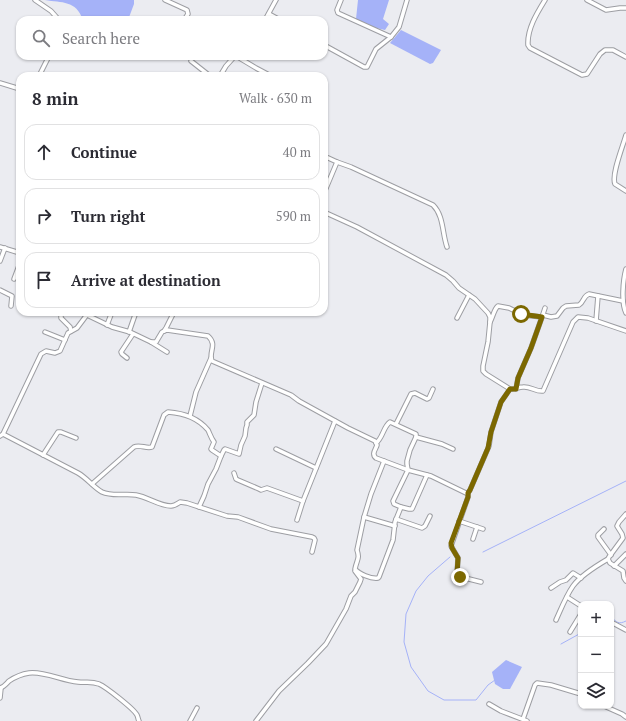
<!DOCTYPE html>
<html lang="en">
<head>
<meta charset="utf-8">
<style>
  :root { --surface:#fff; --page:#f2f2f3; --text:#2b2b33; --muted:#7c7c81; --line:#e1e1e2 }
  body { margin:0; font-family:"PT Serif",serif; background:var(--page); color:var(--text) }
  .controls { position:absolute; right:12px; bottom:12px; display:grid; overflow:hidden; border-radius:8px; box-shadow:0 1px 3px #0004 }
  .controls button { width:36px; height:36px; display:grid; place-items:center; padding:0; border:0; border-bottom:1px solid var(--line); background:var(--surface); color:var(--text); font:20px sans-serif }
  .stop { position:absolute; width:12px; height:12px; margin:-9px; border:3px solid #7c6800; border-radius:50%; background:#fff }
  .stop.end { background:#7c6800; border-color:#fff; box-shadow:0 1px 4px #0008 }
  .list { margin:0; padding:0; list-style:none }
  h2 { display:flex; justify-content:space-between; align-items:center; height:52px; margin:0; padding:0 16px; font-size:17px }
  h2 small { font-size:13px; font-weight:400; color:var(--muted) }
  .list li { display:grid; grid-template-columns:26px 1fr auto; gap:12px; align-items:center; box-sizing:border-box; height:56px; margin:0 8px 8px; padding:0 8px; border:1px solid var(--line); border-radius:12px }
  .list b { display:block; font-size:15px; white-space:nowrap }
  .list em { font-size:13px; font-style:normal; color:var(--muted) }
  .icon { flex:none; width:22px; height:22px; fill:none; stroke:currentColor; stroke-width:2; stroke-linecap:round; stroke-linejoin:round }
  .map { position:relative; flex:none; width:626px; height:721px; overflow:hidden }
  .search { position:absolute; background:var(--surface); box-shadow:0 1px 3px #0004; left:16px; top:16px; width:312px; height:44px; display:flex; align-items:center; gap:10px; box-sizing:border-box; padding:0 14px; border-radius:12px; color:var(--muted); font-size:15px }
  .panel { position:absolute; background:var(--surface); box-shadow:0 1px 3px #0004; left:16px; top:72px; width:312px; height:244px; border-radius:12px }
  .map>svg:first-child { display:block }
  .water { fill:#a5b2f8 }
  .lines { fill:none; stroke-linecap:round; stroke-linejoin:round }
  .stream { stroke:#a5b2f8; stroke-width:1 }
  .minor-casing { stroke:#9d9ea3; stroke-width:5.5 }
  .minor { stroke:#fff; stroke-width:3.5 }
  .route { stroke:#7c6800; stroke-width:5 }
</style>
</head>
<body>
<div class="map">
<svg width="626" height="721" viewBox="0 0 626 721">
  <rect width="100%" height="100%" fill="#ebecf1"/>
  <g class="water">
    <path d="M45,0H134V4L128,20H83C76,0 62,3 45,0Z"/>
    <polygon points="358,0 389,0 383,19 389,24 385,30 372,27 356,19"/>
    <polygon points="401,30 441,50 433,63 430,64 390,43"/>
    <polygon points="506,660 522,667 510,689 503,689 495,684 492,672"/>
  </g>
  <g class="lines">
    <g class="stream">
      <polyline points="483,552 626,481"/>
      <polyline points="450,557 428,576 416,591 406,614 404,642 411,667 428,691 444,700 476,700 488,685 495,680"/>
      <path d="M611,617C617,622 618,625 626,621"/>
      <polyline points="561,644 581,633"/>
    </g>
    <g class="minor-casing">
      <g id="minor">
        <polyline points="35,0 51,11 59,20"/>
        <polyline points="165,0 187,10 188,14 184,20"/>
        <polyline points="341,0 337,10 338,13 391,37"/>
        <path d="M545,0C537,13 527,29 528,45L530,48L582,75L587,74L600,54L605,50H613L626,57"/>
        <polyline points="587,0 606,10 620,8 626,8"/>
        <polyline points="269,14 280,20"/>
        <polyline points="265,20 276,0"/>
        <polyline points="324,45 364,67 367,67 376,49 391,37 399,27 407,0"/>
        <polyline points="163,56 164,56"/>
        <polyline points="236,56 256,68 271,76"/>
        <polyline points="191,61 210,76"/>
        <polyline points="39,76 49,56"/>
        <polyline points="220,76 226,66 235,56"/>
        <polyline points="0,83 20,89"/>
        <path d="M626,135C623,146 611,175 615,184L626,191"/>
        <polyline points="324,156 337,162 324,193"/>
        <path d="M337,162L351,167L433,205C444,216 442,233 447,247"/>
        <polyline points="19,201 20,198"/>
        <path d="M324,212L357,227L446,275L453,281L459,288L475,299L488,313L490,317V322L488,342L483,366V371L486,374L510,389C515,390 518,387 523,387C530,386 536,392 543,391L573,322L578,317L588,318L626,331"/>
        <polyline points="0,247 20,253"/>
        <polyline points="0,261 5,248"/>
        <path d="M626,269C623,280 621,303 626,313"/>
        <polyline points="14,279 20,263"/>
        <polyline points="0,290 12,296 11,306"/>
        <polyline points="61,313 61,318 70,327 71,331"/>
        <path d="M87,315L112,327L130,332L151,342H156L162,332L167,330L208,336C218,345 208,352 212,361L291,395L299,401L348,428L375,441L377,445C376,449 371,454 376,458L408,470L431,476L466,493H468L470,490L489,446L491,432L501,402L510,389"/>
        <path d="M543,315L551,317L557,316L563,308L566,306L579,305C584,302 583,296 589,294L623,301"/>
        <polyline points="457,318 469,295"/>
        <polyline points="596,321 598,296"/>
        <path d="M490,322C493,317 494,309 498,306L509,308L523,315L542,317L545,308"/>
        <polyline points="107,325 112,312"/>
        <polyline points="164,331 166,328 174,312"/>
        <polyline points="45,332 65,340"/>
        <polyline points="129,332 136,312"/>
        <polyline points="151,342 167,352"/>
        <polyline points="127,358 122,354 121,352 133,334"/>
        <polyline points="516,389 518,378 531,348 542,317"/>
        <polyline points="190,416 196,392 211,358"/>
        <polyline points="396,424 411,394 415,393 427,399 429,398 433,389"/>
        <path d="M3,434L78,473C87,478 93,487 102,492C113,497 125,493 136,495C148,497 159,506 171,506C175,506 177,504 180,502L187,503L227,516L238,517L271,529L312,537L314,538L315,540L312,552"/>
        <polyline points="0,436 3,434 41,354 46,351 55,353 60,351 68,333 77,328 89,312"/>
        <polyline points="416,437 442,444 453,449"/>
        <path d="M376,443C383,438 383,427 390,422L416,434V437L410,450L407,461V464L408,470L393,501L394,504L401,507"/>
        <polyline points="276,449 316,468"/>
        <polyline points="43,455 58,432 61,432 76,438"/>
        <path d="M384,461L371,494L364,517L357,550C360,559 357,559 355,569C359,574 371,579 378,578L379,577L393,540L395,522L401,507L409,509H412L427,475"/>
        <polyline points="234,473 236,479 238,480 259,489 261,490 267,488 303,501 335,421"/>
        <path d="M92,484L134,447C140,444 146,449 152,447L164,415L168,412C183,413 198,418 208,430C210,434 211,438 214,442L211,449L212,450L221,456L224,450L225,449L239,454L241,445L245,436L246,428L247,425V422L254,415L256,402L262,383"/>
        <polyline points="468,493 468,497 451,546 458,558 457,574 457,576 481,582"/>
        <polyline points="199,507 204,496 208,484 216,469 221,456"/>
        <polyline points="626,514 619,522 617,526 622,534 623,538 609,557 608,559 610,563 623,571 624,578 626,581"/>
        <polyline points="364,517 395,526"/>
        <polyline points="396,519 422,528 425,526 430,516"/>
        <polyline points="297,520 303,501"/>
        <polyline points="459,521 483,529"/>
        <polyline points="604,529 598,535 598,537 611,555"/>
        <polyline points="473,539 477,527"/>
        <polyline points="614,566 626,554"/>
        <polyline points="551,588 560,582 566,580 573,573 581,578"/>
        <polyline points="567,597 581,606"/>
        <path d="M556,620C561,609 566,596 573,586C581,575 596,566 608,559"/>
        <polyline points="611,622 626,630"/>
        <polyline points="570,632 581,614"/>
        <path d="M0,688C4,687 6,684 9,681C15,677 22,674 29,673C45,671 62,681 78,682C86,683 91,681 99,684C106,687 134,709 137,715C138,717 138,719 139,721"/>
        <polyline points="0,698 1,688"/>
        <polyline points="489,704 501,711 527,721"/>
        <polyline points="604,706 622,714 626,717"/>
        <polyline points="523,719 535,685 537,683 551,685 581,694"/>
        <polyline points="190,721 197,708"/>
        <polyline points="256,721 279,691 308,663 326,644 346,609 351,596 355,592 360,582 361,579 355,571"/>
      </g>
    </g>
    <use href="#minor" class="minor"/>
  </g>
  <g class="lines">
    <polyline class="route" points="460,577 457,576 457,574 458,558 452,548 451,543 468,497 468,493 470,490 488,448 491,432 501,402 510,389 516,389 518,378 531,348 542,317 521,314"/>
  </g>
</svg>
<div class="controls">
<button>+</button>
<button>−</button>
<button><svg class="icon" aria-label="layers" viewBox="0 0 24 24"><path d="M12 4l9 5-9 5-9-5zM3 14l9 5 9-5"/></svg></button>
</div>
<div class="stop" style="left:521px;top:314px"></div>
<div class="stop end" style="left:460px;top:577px"></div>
<div class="search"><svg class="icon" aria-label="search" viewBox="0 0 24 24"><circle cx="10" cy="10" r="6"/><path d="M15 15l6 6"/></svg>Search here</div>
<section class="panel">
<h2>8 min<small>Walk · 630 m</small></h2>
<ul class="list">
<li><svg class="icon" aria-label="ahead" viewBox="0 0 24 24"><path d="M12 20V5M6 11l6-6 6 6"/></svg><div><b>Continue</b></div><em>40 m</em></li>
<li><svg class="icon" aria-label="right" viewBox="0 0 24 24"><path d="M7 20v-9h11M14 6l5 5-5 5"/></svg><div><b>Turn right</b></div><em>590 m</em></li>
<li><svg class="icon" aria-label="arrive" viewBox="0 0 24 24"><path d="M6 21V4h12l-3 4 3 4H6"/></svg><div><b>Arrive at destination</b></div></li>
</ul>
</section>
</div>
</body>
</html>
